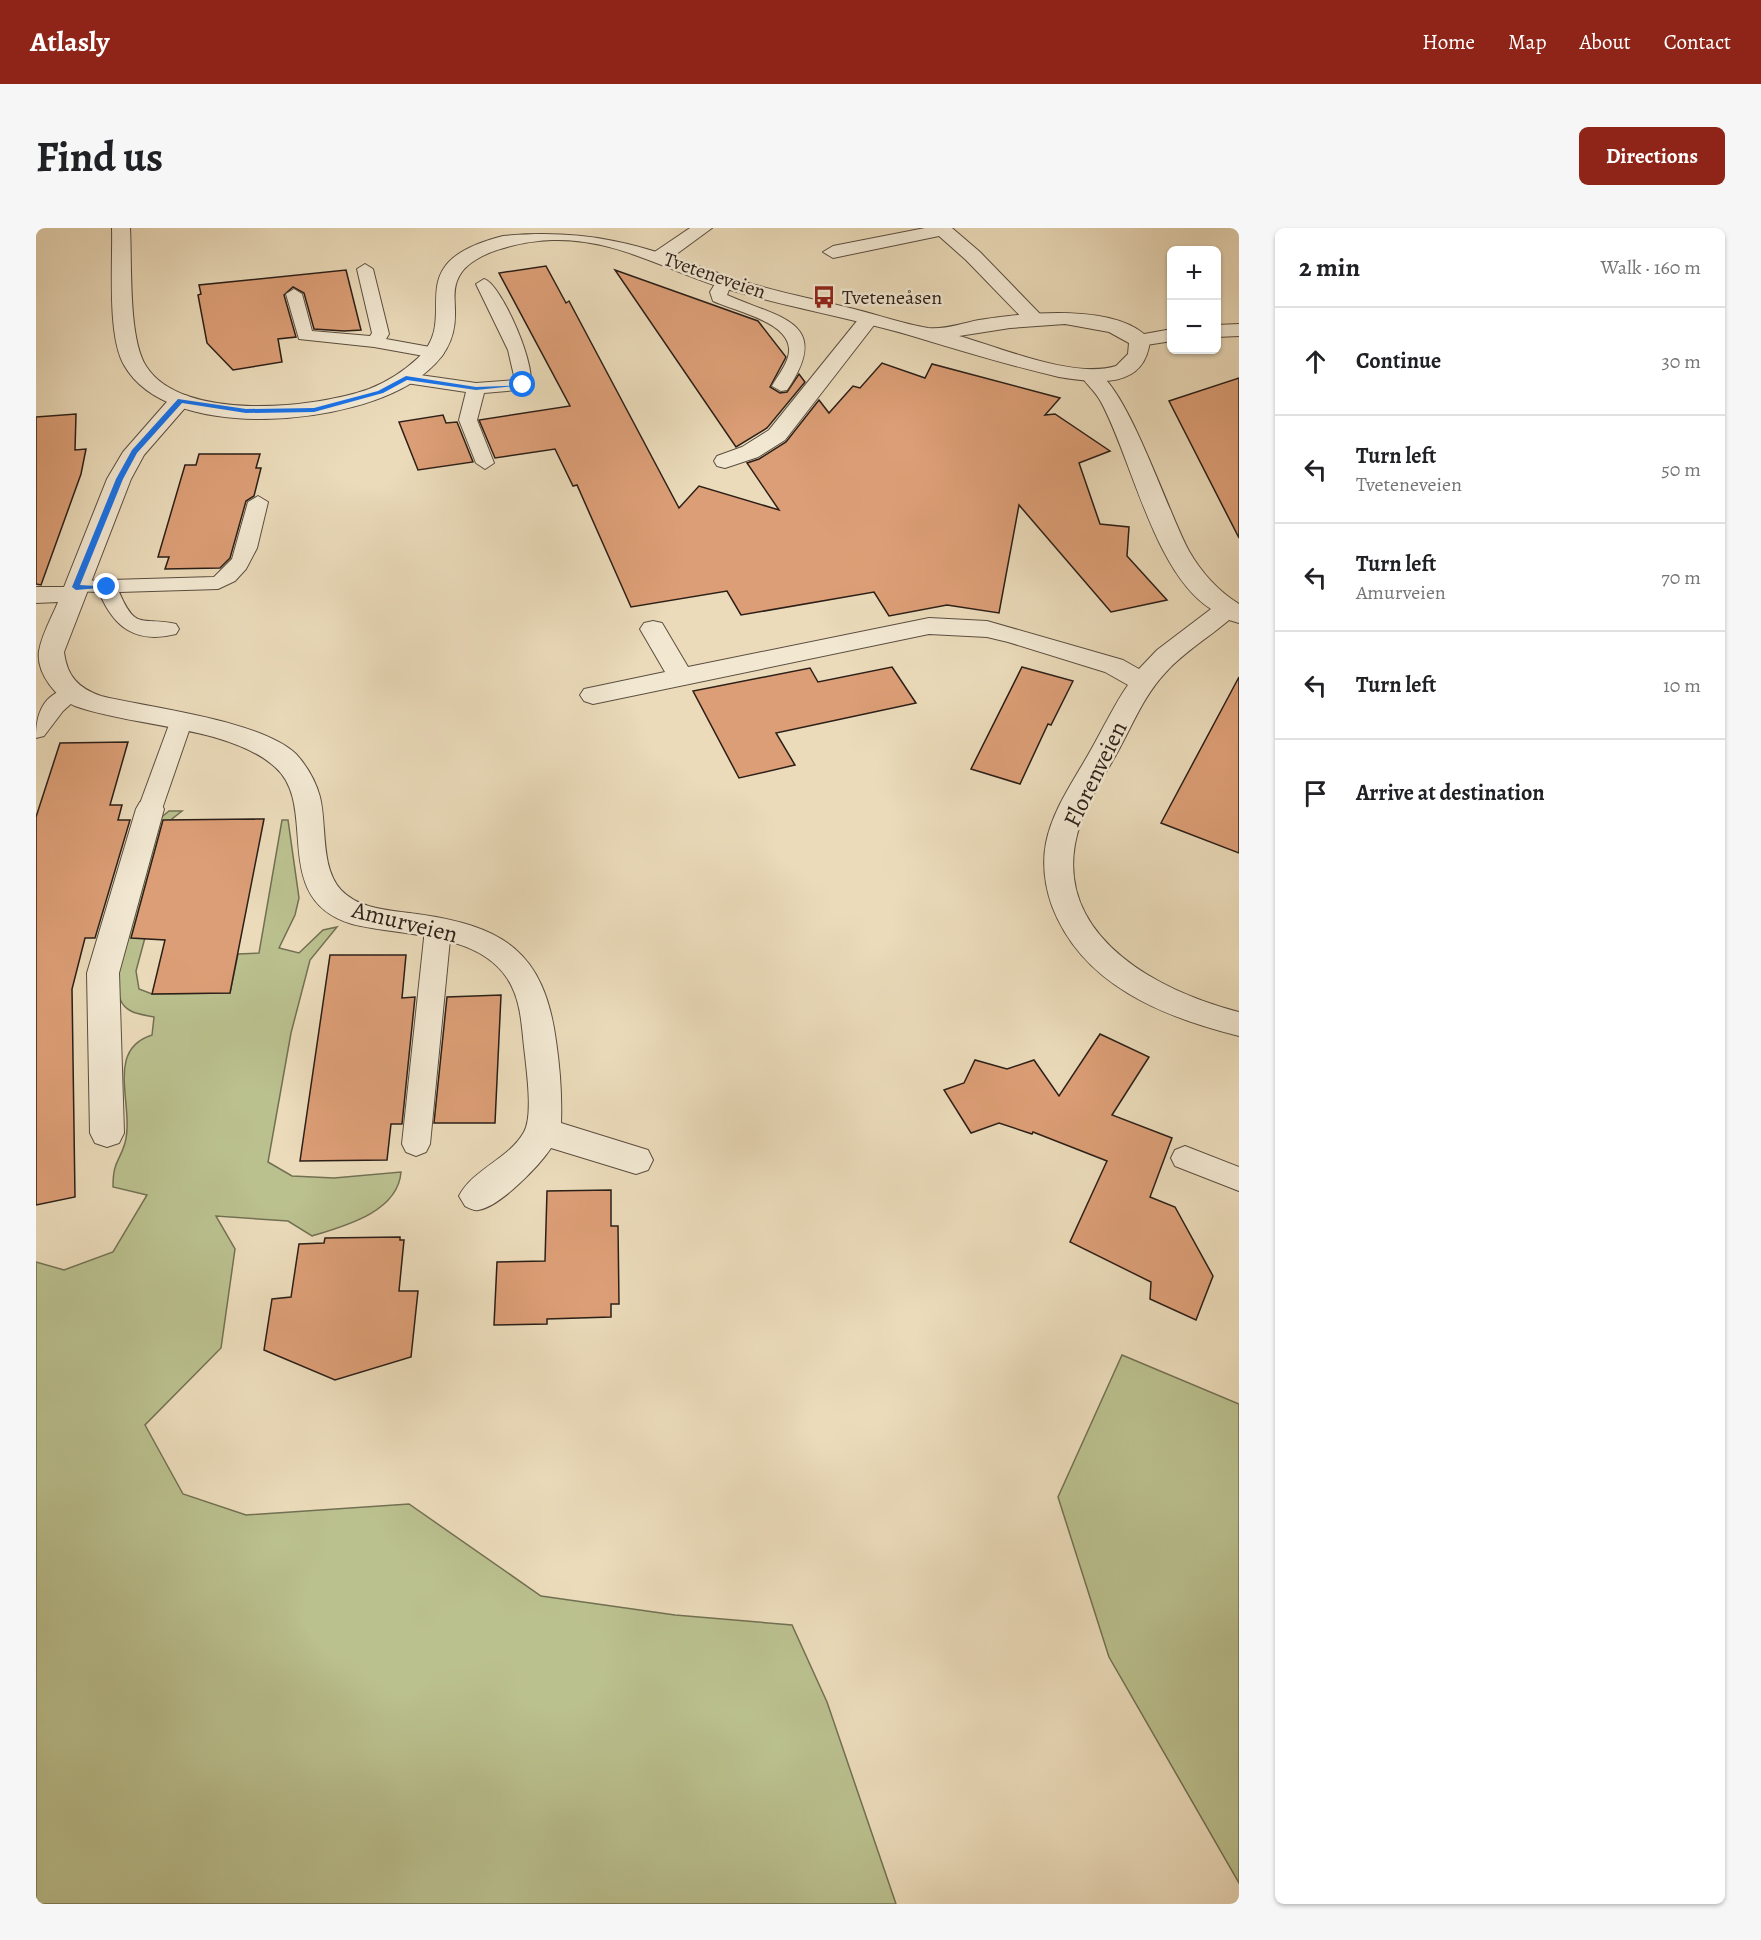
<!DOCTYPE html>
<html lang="en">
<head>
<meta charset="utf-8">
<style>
  :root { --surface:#fff; --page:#f6f6f6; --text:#202124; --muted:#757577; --line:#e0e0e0; --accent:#8f2418 }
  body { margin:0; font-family:Alegreya,serif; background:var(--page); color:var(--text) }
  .controls { position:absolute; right:18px; top:18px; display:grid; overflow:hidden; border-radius:9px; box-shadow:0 2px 4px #0004 }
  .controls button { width:54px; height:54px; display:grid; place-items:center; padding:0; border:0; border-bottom:2px solid var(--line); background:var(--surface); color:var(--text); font:30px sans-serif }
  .stop { position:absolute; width:18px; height:18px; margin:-14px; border:4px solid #1a73e8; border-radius:50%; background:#fff }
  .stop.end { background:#1a73e8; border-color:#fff; box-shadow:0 2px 6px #0008 }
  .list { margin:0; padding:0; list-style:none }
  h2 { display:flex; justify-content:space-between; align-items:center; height:78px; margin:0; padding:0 24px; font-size:26px }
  h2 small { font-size:20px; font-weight:400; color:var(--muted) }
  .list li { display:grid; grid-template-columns:39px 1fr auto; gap:18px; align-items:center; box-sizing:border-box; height:108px; padding:0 24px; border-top:2px solid var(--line) }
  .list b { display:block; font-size:22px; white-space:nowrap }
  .list p { margin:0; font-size:20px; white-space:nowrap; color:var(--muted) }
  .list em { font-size:20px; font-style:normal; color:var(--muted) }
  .icon { flex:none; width:33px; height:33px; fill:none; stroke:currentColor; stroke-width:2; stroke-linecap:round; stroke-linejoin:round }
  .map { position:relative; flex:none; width:1203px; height:1676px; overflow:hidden; border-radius:9px }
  header { display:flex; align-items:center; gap:36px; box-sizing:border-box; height:84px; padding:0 30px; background:var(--accent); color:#fff }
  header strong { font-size:28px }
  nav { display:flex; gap:33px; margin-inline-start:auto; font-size:21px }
  .intro { display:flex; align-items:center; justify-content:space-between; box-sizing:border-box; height:144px; padding:0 36px }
  h1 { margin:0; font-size:42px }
  .button { padding:15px 27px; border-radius:9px; background:var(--accent); color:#fff; font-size:21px; font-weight:700 }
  main { display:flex; gap:36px; padding:0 36px }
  aside { flex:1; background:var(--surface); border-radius:9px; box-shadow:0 2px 4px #0004 }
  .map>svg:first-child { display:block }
  .green { fill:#bac08e; stroke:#727053; stroke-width:1.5 }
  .building { fill:#dc9e76; stroke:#2b1f18; stroke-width:1.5 }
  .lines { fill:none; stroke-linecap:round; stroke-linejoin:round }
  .service-casing { stroke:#5b4e40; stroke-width:2 }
  .minor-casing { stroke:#5b4e40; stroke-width:2 }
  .tertiary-casing { stroke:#5b4e40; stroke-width:2 }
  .service { fill:#f2e8d2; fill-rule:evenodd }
  .minor { fill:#f2e8d2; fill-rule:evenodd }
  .tertiary { fill:#f2e8d2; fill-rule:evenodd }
  .route { fill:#1a73e8 }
  .labels { text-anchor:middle; stroke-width:5; stroke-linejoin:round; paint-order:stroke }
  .far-street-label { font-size:20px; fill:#2b1f18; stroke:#f2e8d2 }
  .far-poi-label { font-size:20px; fill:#2b1f18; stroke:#f2e8d2; text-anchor:start }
  .street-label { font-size:24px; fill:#2b1f18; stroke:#f2e8d2 }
</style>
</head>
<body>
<header>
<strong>Atlasly</strong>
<nav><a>Home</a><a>Map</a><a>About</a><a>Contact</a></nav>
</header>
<div class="intro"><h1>Find us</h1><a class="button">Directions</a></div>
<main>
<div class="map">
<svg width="1203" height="1676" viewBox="0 0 1203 1676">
  <rect width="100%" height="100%" fill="#ebdbba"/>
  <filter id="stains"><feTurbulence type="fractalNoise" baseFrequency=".00333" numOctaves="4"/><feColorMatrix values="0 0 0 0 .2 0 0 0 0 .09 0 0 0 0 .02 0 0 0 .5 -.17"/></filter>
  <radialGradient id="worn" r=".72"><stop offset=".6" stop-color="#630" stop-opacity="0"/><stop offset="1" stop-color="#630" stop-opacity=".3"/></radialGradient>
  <g class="green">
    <path d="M133,583H146L136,591L114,678L117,680L100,743L103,761L116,766L194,765L202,726L223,725L246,592H252L263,670L259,687L243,720L263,725L287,702L301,699L274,732L255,805L232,934L256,948L298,950L365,944C362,984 309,998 276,1008L252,993L180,988L199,1021L185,1120L109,1197L147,1266L210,1287L373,1276L505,1368L639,1387L756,1397L791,1474L860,1676H0V1034L28,1042L77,1024L111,967L77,959C77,933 83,935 89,915C99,878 68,822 116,807L118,789C105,786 90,786 84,771C73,743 113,626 122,592Z"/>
    <polygon points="1086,1127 1203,1176 1203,1655 1073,1429 1022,1269"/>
  </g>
  <g class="building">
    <polygon points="510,38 530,75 533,73 643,280 663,258 743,282 711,235 723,231 750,214 783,172 793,185 817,158 824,160 846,135 889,150 896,136 1024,170 1009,187 1019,186 1074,223 1043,235 1064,296 1093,299 1091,328 1131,372 1075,384 983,277 963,385 911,377 853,388 838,364 705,387 691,363 595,379 541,257 537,258 519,221 459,230 443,192 534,178 463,45"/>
    <polygon points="310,42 325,102 308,103 278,101 268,65 257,59 248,67 260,109 242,111 246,134 197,142 171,115 162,67 165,66 163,57"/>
    <polygon points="579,42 722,93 750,129 734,159 744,165 751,164 763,146 769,154 731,200 700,219"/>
    <polygon points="1203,150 1203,310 1133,173"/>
    <polygon points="40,186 39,222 50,221 45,246 5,357 0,356 0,189"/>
    <polygon points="407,187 410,195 421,194 437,234 382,242 363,194"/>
    <polygon points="163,226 224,226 220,240 225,240 218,268 210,273 194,330 184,340 129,341 133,329 122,329 149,237 160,237"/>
    <polygon points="856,439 880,475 740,505 759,537 703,550 657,463 774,440 782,454"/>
    <polygon points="986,439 1037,453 1015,497 1012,496 984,556 935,541"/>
    <polygon points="1203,449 1203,625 1125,595"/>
    <polygon points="92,514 74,577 86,577 82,592 94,592 59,710 49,710 36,761 39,969 0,977 0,589 24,515"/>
    <polygon points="228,591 194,765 116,766 129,712 95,710 127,592"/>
    <polygon points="294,727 370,727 366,770 379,769 366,896 355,896 351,932 264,933"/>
    <polygon points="465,767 459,895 398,895 411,769"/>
    <polygon points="1064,806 1113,829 1076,887 1136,910 1114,969 1139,979 1177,1048 1160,1092 1114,1071 1115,1054 1034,1014 1071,933 997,904 996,906 963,895 935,905 908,862 928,855 939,832 971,841 998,832 1023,868"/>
    <polygon points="575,962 575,998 582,998 583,1076 575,1076 575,1089 511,1091 511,1096 458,1097 461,1034 509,1033 511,963"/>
    <polygon points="364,1009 364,1012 368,1012 363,1063 382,1063 375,1129 299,1152 228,1122 236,1071 255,1069 263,1016 288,1015 289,1010"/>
  </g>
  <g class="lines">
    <g class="service-casing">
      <g id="service">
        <polygon points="329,36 337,41 353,106 350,111 405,121 408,125 405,129 399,130 338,119 263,111 250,66 258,61 266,66 276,103 334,108 336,105 321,41"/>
        <path d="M688,49L696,54L691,67C742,90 798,93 751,162L745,163L736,158C741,149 749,139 752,129C762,95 700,84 677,73L674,64L682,51Z"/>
        <path d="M448,51C465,55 504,144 493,161L448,165L441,192L458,235L449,241L440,235L423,192L430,164L370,155L361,150L370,145L440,155L479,152L472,122L440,56Z"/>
        <path d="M222,268L232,274L221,320L210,341L199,353L182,361L83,364C100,404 106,388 140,396L143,401L140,406C100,416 78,400 63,364L33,363L30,359L33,355L40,353L178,349L196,331L212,274Z"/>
        <path d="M35,459L43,461L46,466L27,483L8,508L0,510C0,485 7,466 35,459Z"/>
        <polygon points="145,487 153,489 156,494 126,581 122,587 114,589 106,587 102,581 134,494 137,489"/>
        <polygon points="402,692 411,694 415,701 394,916 390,924 380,928 370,924 366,916 389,701 393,694"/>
        <polygon points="1149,918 1203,939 1203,963 1139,938 1135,930 1139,922"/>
      </g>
    </g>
    <g class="minor-casing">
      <g id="minor">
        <polygon points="654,0 676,0 631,33 617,33 614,29 617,25"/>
        <polygon points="889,0 916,0 944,24 1006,88 1009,92 1006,96 992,96 930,32 903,8 797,30 787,24 797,18"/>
        <polygon points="832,86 839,88 842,92 749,212 722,229 689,240 681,238 678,233 681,228 706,219 733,202 825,88"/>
        <polygon points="1203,96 1203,108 1180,109 1180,97"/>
        <polygon points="1136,101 1136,113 1104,118 1097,116 1094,112 1097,108"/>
        <path d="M1056,142C1089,150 1133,288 1153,323C1165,344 1182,363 1203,376V395L1193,392C1172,410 1148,424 1130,444C1108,467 1096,498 1081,525C1065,554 1045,583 1039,616C1022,712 1126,764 1203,784V808C1127,789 1046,757 1016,678C1009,658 1006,636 1010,615C1017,580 1039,551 1056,520C1068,499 1078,477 1092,457L1069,444L972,414L951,409L893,406L557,476L548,473L544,467L548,461L629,444L604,401L608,395L617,393L626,395L652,439L893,390L951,393L1087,432L1103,441L1121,422L1175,381C1118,345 1096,231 1065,174C1060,164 1051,157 1045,148L1048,143Z"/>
        <path d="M144,166L152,168L155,173L108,227L95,251L28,424C31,448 42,460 65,468C114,480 224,492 260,526C271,538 280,554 284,569C291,597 284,639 305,662C324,682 355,682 381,686C467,698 508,723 520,813C524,840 526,867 525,895L612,922L617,932L612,942L600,946L515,920C504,937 463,980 442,982C438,983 433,980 429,978L423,968C437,941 473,931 488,904C497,888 491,846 489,827C486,805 486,779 476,759C450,703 367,709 316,696C232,671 284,578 239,539C193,498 97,499 39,478C21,470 0,446 3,423C6,406 16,389 22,374L0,375V359H28L71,251L87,224L136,168Z"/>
        <polygon points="114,571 124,574 128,581 83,745 88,905 83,915 71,919 59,915 54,905 51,745 100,581 104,574"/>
      </g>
    </g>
    <g class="tertiary-casing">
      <path id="tertiary" d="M76,0H94C96,36 92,110 110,138C146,195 280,180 333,161C351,154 368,143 382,130C428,88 357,36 467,8C553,0 605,17 682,45C726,61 773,70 818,81C842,87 868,96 892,100C908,102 927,95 943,92C986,85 1083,74 1114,112C1109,162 1061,155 1023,149C976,138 929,124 883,110C818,90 749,79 684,59C627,41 578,10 516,12C489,13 431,23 421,53C417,63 419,73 419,83C420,113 407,132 384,149C322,197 133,217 88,137C71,107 77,37 76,0ZM1029,96L1073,104L1093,115L1092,126L1080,138C1037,151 966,120 923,108L974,100Z"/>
    </g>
    <use href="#service" class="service"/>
    <use href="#minor" class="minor"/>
    <use href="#tertiary" class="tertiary"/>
  </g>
  <polygon class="route" points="370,148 440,159 490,157 440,162 371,152 347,165 278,184 210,185 146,175 101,225 87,251 44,357 75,359 40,362 36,359 80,251 96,222 142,171 210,181 278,180 342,163"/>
  <defs>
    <g id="bus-bare" transform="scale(1.8)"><path d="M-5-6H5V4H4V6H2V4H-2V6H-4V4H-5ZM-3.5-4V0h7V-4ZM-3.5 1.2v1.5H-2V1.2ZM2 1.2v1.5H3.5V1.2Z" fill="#8f2418" stroke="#f2e8d2" stroke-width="2.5" paint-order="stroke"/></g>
  </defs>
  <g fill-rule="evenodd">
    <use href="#bus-bare" x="788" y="69"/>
  </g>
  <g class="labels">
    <g class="far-street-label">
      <text transform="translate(679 47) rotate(19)" y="7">Tveteneveien</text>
    </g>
    <g class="far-poi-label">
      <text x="806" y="76">Tveteneåsen</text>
    </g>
    <g class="street-label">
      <text transform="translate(1059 546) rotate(-64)" y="8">Florenveien</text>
      <text transform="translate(369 694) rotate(14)" y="8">Amurveien</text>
    </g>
  </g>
  <rect width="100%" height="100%" filter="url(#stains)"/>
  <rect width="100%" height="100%" fill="url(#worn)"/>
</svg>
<div class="controls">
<button>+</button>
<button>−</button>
</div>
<div class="stop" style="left:487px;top:157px"></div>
<div class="stop end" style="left:71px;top:359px"></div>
</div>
<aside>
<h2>2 min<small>Walk · 160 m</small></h2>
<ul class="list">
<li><svg class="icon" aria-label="ahead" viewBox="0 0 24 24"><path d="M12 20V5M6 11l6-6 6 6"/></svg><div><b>Continue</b></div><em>30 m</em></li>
<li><svg class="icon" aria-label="left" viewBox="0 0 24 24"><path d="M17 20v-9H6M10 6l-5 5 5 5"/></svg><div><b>Turn left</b><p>Tveteneveien</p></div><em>50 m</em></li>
<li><svg class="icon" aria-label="left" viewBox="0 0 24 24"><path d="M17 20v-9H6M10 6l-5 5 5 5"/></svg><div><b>Turn left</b><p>Amurveien</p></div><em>70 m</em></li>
<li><svg class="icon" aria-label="left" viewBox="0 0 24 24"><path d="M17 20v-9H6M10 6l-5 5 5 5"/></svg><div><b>Turn left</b></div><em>10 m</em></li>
<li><svg class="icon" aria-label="arrive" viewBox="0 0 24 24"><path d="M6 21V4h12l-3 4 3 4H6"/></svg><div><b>Arrive at destination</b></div></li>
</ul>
</aside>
</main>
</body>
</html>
